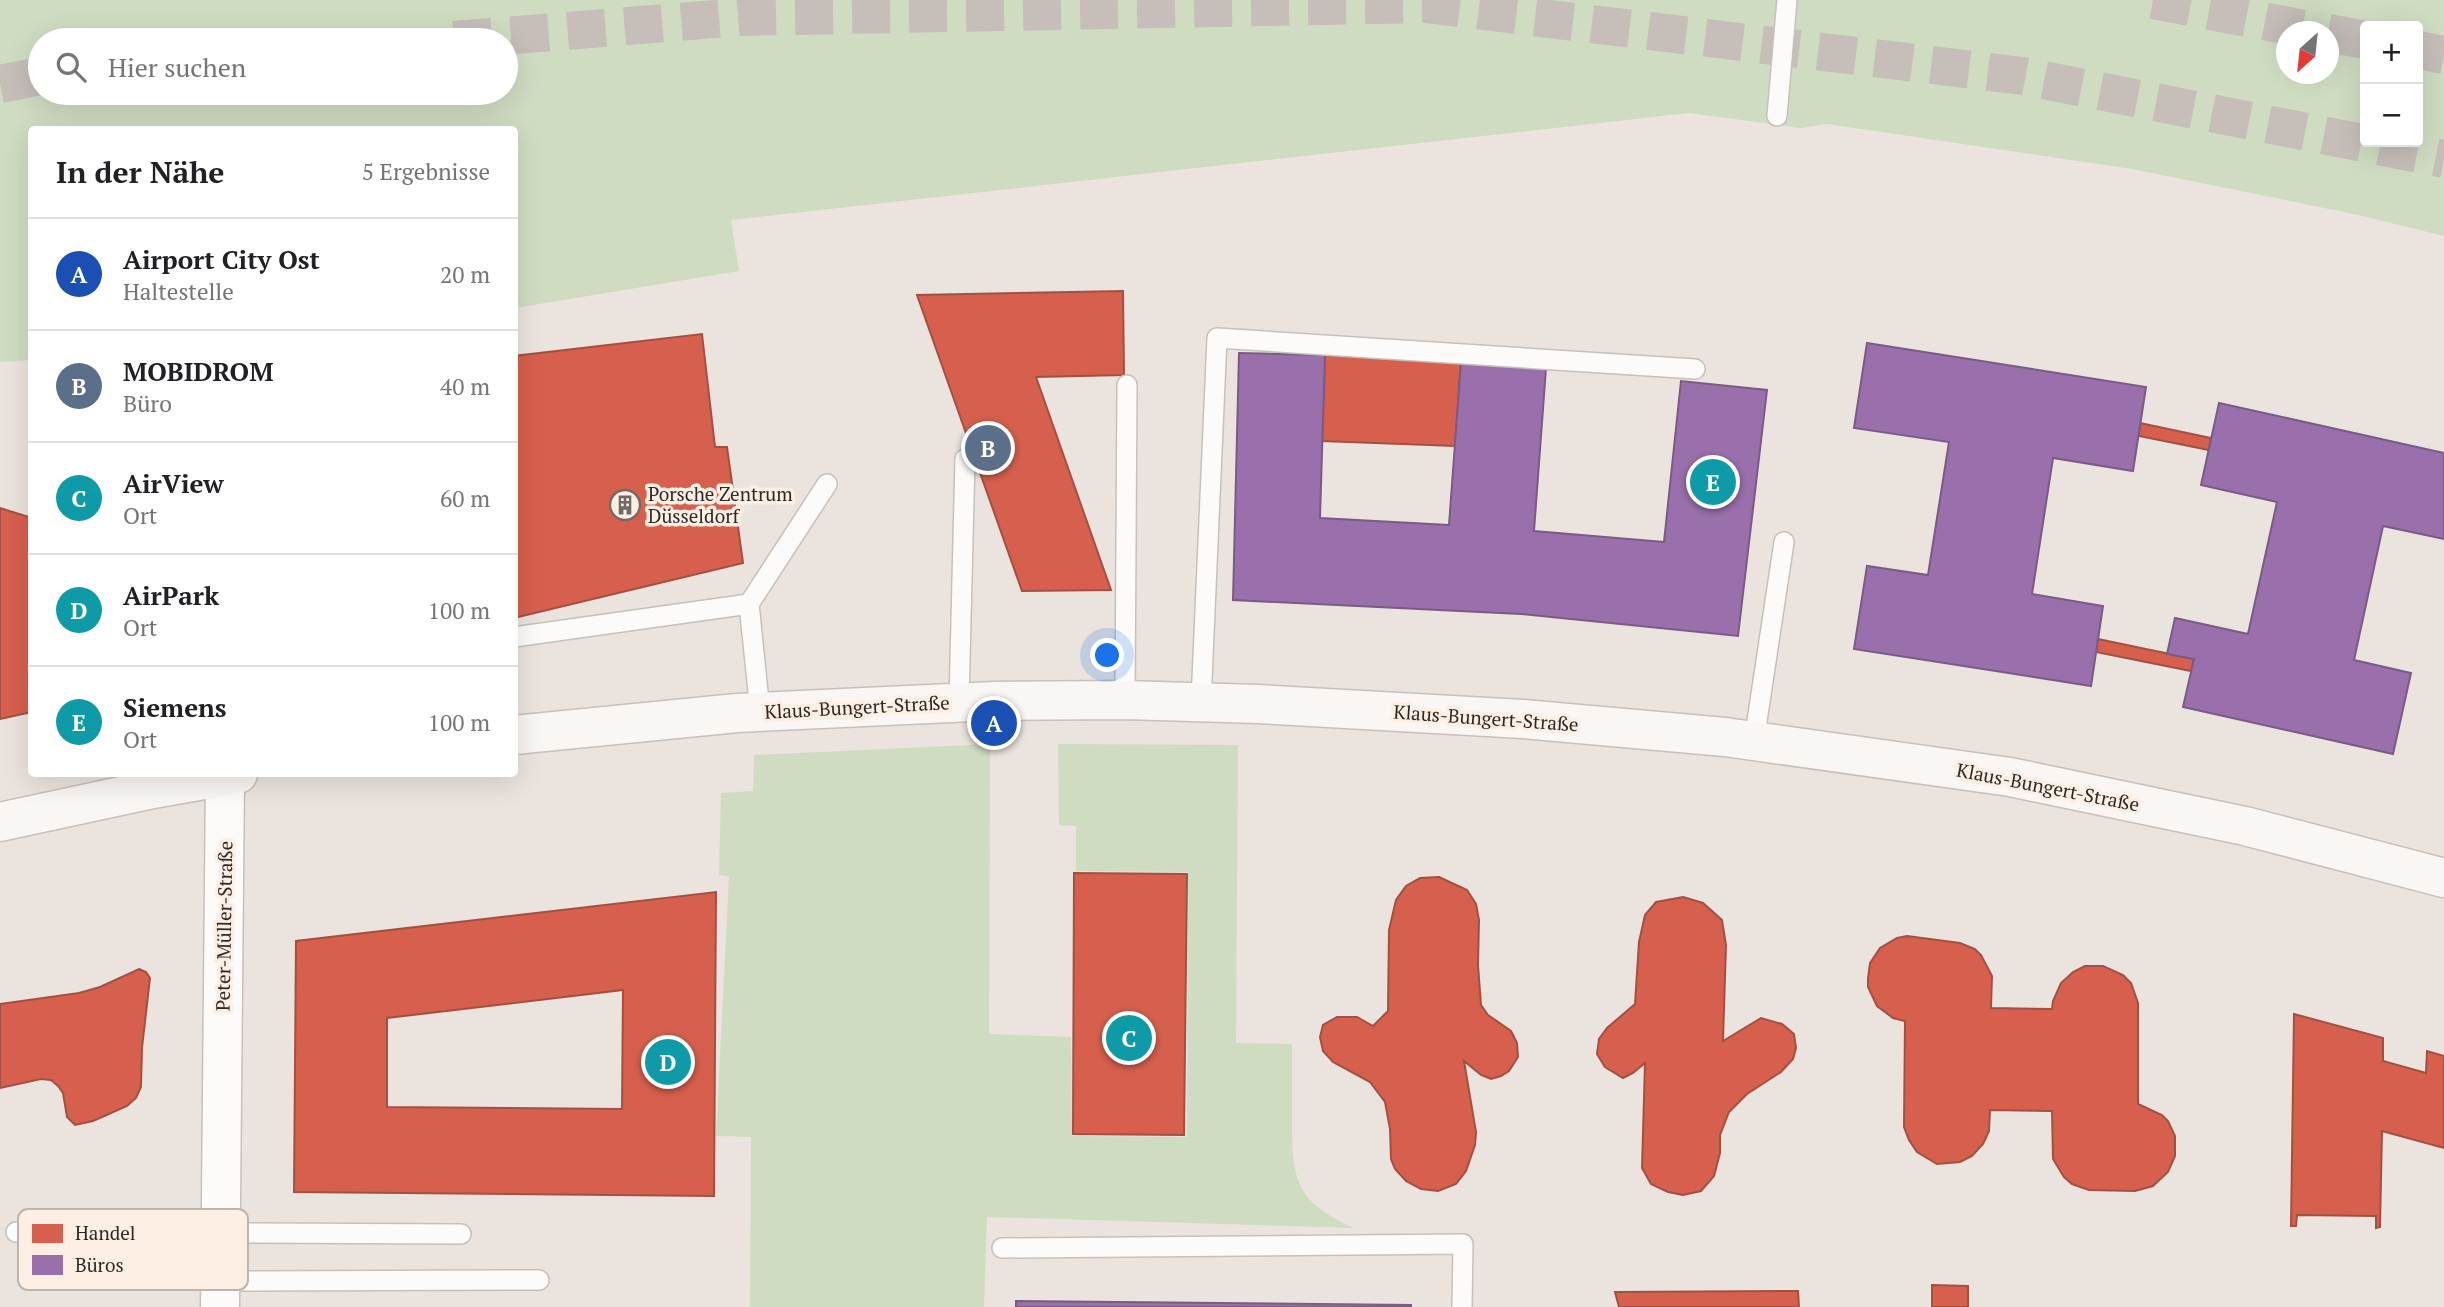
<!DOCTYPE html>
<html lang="de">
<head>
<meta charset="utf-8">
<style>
  :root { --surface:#fff; --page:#f6f6f6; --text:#202124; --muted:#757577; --line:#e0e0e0; --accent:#706a66 }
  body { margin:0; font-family:"PT Serif",serif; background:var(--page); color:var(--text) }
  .controls { position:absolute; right:21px; top:21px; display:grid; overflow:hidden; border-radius:7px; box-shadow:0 7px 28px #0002 }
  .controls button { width:63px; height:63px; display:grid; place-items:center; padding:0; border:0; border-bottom:2px solid var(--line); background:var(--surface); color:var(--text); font:35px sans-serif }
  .compass { position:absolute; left:2276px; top:21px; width:63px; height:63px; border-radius:50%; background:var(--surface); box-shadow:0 7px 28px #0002; rotate:207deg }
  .you { position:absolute; left:1108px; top:656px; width:24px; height:24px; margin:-18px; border:5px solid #fff; border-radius:50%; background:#1a73e8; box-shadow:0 0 0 10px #1a73e833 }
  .badge { display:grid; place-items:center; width:46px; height:46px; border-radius:50%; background:var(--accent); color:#fff; font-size:23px; font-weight:700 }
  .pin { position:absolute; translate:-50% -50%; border:4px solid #fff; box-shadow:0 2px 7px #0006 }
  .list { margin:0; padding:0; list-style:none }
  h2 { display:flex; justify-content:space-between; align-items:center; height:91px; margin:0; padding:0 28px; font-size:30px }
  h2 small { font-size:23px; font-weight:400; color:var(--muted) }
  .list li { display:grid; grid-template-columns:46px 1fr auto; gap:21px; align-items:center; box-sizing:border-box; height:112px; padding:0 28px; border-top:2px solid var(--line) }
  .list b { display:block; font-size:26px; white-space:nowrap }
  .list p { margin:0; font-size:23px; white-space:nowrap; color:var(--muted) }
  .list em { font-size:23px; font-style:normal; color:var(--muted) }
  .icon { flex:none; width:38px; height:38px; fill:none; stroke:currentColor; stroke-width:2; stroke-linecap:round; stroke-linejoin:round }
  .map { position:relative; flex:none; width:2444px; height:1307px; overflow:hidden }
  .search { position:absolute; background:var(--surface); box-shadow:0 7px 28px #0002; left:28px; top:28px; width:490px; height:77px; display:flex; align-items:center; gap:18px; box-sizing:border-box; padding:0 24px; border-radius:38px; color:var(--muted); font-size:26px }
  .panel { position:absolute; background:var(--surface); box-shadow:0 7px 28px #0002; left:28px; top:126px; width:490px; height:651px; border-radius:7px }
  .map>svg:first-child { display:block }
  .green { fill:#d0dcc1; fill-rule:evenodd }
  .shops { fill:#d6604d; stroke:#a45041; stroke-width:2; fill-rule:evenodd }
  .offices { fill:#9970ab; stroke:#795b83; stroke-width:2 }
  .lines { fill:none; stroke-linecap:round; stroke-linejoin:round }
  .highway-tunnel { stroke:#c5beb9; stroke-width:38; stroke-dasharray:38 19; stroke-linecap:butt }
  .lane-casing { stroke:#c6c0bc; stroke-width:22 }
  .street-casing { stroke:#c6c0bc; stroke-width:41 }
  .secondary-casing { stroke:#c6c0bc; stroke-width:41 }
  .lane { stroke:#fcfbfa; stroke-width:19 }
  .street { stroke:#fcfbfa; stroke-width:38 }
  .secondary { stroke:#f9f6f3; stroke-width:38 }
  .labels { text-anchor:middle; stroke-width:7; stroke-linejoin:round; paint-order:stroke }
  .poi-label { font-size:19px; fill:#2e2925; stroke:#feefe5; text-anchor:start }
  .street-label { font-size:19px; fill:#2e2925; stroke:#feefe5 }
  .key { fill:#feefe5; stroke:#c0b4ab; stroke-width:2 }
  .key-label { font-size:19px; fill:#2e2925 }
</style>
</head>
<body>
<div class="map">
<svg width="2444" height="1307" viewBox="0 0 2444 1307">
  <rect width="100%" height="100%" fill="#ebe3de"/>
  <g class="green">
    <path d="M0,0H2444V236L2354,214L2132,169L1827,124L1801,128L1689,113L731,220L739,271L515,308L514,130H32L31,360L0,362ZM2365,26H2418V142H2365ZM2286,32H2328V74H2286ZM40,40H506V93H40Z"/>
    <path d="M990,744L989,1034L1071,1037L1072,1136L1187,1137L1188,872L1076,871V826L1059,825L1058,744L1238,745L1236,1043L1292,1044C1292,1070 1292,1095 1292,1121C1292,1180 1296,1202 1354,1228L987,1217L984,1307H750L751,1137L716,1136L729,876L719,875L721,793L753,791L754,755Z"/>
  </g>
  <g class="shops">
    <polygon points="1123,291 1124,375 1036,377 1111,590 1022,591 917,295"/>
    <polygon points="702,334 715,447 727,447 743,563 514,618 514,356"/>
    <polygon points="1325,355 1461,362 1455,446 1322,441"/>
    <polygon points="2140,423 2211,438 2209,450 2139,436"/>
    <polygon points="0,508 32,518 32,712 0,719"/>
    <polygon points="2098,639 2194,659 2191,671 2096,652"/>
    <polygon points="1074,873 1187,874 1184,1135 1073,1134"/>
    <polygon points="1439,877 1467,890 1476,904 1479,920 1478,965 1481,1005 1488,1015 1511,1031 1517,1043 1518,1057 1509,1071 1501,1076 1491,1079 1481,1075 1464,1061 1476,1132 1475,1145 1466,1171 1456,1184 1438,1191 1421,1189 1406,1181 1395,1169 1391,1159 1390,1129 1385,1102 1370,1082 1333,1062 1323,1051 1320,1037 1323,1025 1337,1017 1357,1017 1373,1026 1388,1011 1389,930 1396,900 1406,886 1420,878"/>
    <path d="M716,892L714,1196L294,1192L296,941ZM623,990L622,1109L387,1107V1018Z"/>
    <polygon points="1683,897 1703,903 1722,920 1726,945 1723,1041 1761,1018 1782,1024 1794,1034 1796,1048 1793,1059 1781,1072 1747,1094 1729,1112 1720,1135 1720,1153 1714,1176 1701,1191 1683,1195 1668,1192 1651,1184 1642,1168 1645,1063 1633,1073 1623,1078 1605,1067 1597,1054 1599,1039 1607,1028 1635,1004 1639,942 1645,915 1656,902"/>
    <polygon points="1907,936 1960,943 1975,949 1981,955 1992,976 1991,1008 2052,1009 2053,1001 2061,983 2073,972 2085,966 2103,966 2123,975 2131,983 2138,1003 2138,1104 2162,1115 2168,1121 2175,1136 2175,1156 2168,1172 2153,1186 2135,1191 2089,1190 2072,1184 2064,1177 2053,1159 2052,1111 1990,1110 1989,1131 1983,1144 1972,1156 1960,1162 1937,1164 1917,1152 1909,1140 1904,1127 1905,1021 1893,1018 1877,1006 1868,987 1868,978 1870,963 1880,948 1897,938"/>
    <polygon points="139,969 146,972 150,978 142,1048 141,1087 136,1098 127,1106 93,1121 75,1125 67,1117 63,1093 58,1086 51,1080 41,1079 0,1088 0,1004 79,993 100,987"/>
    <polygon points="2294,1014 2383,1038 2383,1061 2426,1073 2427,1051 2444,1056 2444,1148 2382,1131 2380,1227 2376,1228 2376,1216 2297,1215 2296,1226 2291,1226"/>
    <polygon points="1932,1285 1968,1286 1968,1307 1932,1307"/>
    <polygon points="1798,1291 1799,1307 1619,1307 1615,1292"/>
  </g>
  <g class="offices">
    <polygon points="1867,343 2146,387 2133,471 2053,458 2032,594 2103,606 2091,686 1854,649 1867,566 1928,575 1949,442 1854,428"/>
    <polygon points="1239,353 1325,355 1320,518 1449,525 1461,362 1546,368 1534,531 1664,542 1681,381 1767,390 1738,636 1521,614 1233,600"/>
    <polygon points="2219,403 2444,453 2444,539 2383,526 2354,660 2411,673 2393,754 2183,707 2194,659 2167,654 2175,618 2248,634 2277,502 2201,485"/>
    <polygon points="1016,1301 1411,1305 1411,1307 1016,1307"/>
  </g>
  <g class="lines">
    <g class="highway-tunnel">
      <polyline points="2153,0 2320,32"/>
      <polyline points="2328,33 2365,40"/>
      <polyline points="454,40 740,17 1425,4 2023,76 2444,159"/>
      <polyline points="2418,50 2444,55"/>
      <polyline points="0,84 40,76"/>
    </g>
    <g class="lane-casing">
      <g id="lane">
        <polyline points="1777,116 1787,0"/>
        <polyline points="749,604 827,484"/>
        <polyline points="514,637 749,604 760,711"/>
        <polyline points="1125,700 1127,385"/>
        <polyline points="959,701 965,459"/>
        <polyline points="1201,702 1217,338 1695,369"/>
        <polyline points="1754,741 1784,542"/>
        <polyline points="16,1232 461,1234"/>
        <polyline points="1002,1248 1463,1244 1462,1307"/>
        <polyline points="221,1281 539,1280"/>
      </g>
    </g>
    <g class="street-casing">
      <polyline id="street" points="220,1307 225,775"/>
    </g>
    <g class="secondary-casing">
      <g id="secondary">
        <polyline points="514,735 737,713 994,701 1125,700 1258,704 1523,719 1725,737 2010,777 2245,826 2444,878"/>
        <polyline points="0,822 153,789 238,774"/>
      </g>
    </g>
    <use href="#lane" class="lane"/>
    <use href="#street" class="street"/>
    <use href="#secondary" class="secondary"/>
  </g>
  <defs>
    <g id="building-ring" transform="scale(1.575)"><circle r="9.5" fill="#feefe5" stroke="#706a66" stroke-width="1.5"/><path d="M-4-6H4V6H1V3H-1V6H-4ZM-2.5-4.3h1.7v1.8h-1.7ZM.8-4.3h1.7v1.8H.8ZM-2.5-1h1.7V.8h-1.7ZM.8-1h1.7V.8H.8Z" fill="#706a66"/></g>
  </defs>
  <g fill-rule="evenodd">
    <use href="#building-ring" x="625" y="505"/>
  </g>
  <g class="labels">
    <g class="poi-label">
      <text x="648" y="501">Porsche Zentrum<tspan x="648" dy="22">Düsseldorf</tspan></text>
    </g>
    <g class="street-label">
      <text transform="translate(857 707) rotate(-3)" y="7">Klaus-Bungert-Straße</text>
      <text transform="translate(1486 718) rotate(4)" y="7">Klaus-Bungert-Straße</text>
      <text transform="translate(2048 787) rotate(11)" y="7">Klaus-Bungert-Straße</text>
      <text transform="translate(224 926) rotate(-89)" y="7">Peter-Müller-Straße</text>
    </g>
  </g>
  <rect x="18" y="1209" width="230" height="81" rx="10" class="key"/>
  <rect x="32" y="1224" width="31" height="19" fill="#d6604d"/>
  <rect x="32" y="1255" width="31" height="20" fill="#9970ab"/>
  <g class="key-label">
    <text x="75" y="1240">Handel</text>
    <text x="75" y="1272">Büros</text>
  </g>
</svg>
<div class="controls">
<button>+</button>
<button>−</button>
</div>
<svg class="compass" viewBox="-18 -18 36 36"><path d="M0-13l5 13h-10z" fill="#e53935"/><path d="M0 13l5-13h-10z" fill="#757577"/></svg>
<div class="you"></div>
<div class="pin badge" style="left:994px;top:723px;background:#1a4fb4">A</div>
<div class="pin badge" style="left:988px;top:448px;background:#5c6f8a">B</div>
<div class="pin badge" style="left:1129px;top:1038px;background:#0f9aa8">C</div>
<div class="pin badge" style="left:668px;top:1062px;background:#0f9aa8">D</div>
<div class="pin badge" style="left:1713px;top:482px;background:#0f9aa8">E</div>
<div class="search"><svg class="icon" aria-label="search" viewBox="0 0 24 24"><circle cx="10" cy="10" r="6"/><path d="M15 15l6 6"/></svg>Hier suchen</div>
<section class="panel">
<h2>In der Nähe<small>5 Ergebnisse</small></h2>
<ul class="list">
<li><span class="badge" style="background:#1a4fb4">A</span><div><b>Airport City Ost</b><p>Haltestelle</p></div><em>20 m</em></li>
<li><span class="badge" style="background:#5c6f8a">B</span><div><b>MOBIDROM</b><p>Büro</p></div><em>40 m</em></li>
<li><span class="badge" style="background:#0f9aa8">C</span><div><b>AirView</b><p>Ort</p></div><em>60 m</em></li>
<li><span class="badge" style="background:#0f9aa8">D</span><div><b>AirPark</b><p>Ort</p></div><em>100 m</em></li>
<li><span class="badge" style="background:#0f9aa8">E</span><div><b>Siemens</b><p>Ort</p></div><em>100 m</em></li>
</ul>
</section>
</div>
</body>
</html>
